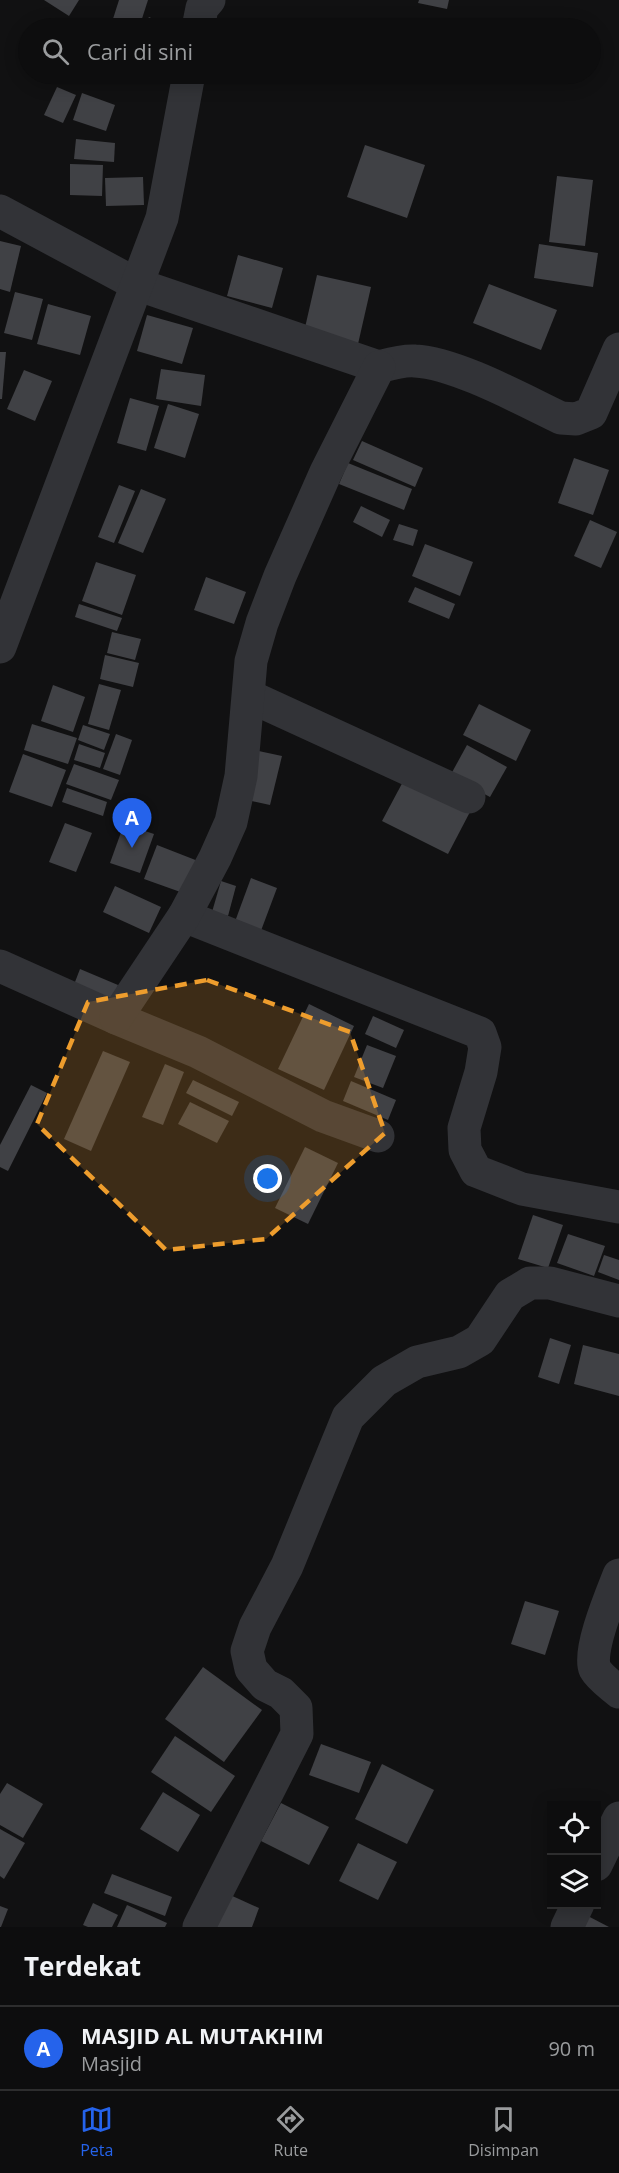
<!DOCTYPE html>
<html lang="id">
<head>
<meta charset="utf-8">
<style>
  :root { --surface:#0d0d0e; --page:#1b1b1c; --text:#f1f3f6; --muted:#9a9c9e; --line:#2d2d2e; --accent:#2563eb }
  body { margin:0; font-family:"Open Sans",sans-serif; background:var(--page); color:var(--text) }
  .controls { position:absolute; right:18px; bottom:18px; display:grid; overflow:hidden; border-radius:0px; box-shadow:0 3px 15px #0003 }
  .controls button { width:54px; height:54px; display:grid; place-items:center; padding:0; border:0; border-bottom:2px solid var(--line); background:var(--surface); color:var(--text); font:30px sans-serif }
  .you { position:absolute; left:268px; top:1179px; width:21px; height:21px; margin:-15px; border:4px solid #fff; border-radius:50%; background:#1a73e8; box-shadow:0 0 0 9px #1a73e833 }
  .badge { display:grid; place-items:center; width:39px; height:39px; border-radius:50%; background:var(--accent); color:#fff; font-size:20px; font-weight:700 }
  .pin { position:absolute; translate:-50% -50px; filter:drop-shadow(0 2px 3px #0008) }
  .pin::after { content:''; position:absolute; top:32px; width:21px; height:18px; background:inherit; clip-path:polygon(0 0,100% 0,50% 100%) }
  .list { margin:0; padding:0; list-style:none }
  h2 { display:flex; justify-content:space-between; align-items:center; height:78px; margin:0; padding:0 24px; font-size:26px }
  h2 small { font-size:20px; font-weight:400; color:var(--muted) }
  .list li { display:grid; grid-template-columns:39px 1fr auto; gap:18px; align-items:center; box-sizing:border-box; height:84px; padding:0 24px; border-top:2px solid var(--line) }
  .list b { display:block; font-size:22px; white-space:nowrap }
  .list p { margin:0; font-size:20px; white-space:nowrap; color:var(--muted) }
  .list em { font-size:20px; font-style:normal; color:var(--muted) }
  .icon { flex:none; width:33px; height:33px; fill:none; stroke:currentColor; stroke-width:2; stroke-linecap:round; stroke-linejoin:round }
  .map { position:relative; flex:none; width:619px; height:1927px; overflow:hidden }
  .search { position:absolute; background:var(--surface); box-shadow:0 3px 15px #0003; left:18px; right:18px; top:18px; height:66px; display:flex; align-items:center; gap:15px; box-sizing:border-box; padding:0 21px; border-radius:33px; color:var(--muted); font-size:22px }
  .sheet { height:162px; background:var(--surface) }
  nav { display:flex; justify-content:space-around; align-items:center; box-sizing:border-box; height:84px; border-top:2px solid var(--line); background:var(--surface); font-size:16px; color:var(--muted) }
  nav a { display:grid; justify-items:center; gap:3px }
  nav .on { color:var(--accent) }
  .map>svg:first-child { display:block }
  .building { fill:#404145 }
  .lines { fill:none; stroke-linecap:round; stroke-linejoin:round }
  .minor { stroke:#323337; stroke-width:33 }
  .marked { fill:#ee9d2d; fill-opacity:0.2; stroke:#ee9d2d; stroke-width:4.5; stroke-dasharray:12 8; stroke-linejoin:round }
</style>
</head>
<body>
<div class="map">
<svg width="619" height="1927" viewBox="0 0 619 1927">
  <rect width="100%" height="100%" fill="#111112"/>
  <g class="building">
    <polygon points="44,0 79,0 69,16"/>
    <polygon points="119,0 148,0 139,28 112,22"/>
    <polygon points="419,0 449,0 447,9 418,3"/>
    <polygon points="149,17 172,28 143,28"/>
    <polygon points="57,87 76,95 63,123 44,115"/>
    <polygon points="82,93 115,105 106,131 73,120"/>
    <polygon points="76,139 115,143 114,162 74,159"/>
    <polygon points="365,145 425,165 407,218 347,197"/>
    <polygon points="70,164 103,165 102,196 70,195"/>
    <polygon points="557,176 593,180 585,246 549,242"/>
    <polygon points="143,177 144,205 106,206 105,178"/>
    <polygon points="0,241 21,246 10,292 0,289"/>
    <polygon points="539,244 598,253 593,287 534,278"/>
    <polygon points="238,255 283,268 272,308 227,296"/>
    <polygon points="317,275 371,287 358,344 304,332"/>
    <polygon points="489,284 557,310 541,350 473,323"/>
    <polygon points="15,292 43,299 32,340 4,333"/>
    <polygon points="48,304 91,316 80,355 37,344"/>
    <polygon points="147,315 193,328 182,364 137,351"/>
    <polygon points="0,352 6,352 2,399 0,399"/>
    <polygon points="161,369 205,375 201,406 156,399"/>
    <polygon points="24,370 52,381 35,421 7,409"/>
    <polygon points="130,398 159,406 146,451 117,443"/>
    <polygon points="168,404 199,414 185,458 154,448"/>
    <polygon points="362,441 423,468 415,487 353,460"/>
    <polygon points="574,458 609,470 593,515 558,503"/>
    <polygon points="348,463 412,489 404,510 339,484"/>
    <polygon points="119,485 135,491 114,543 98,537"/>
    <polygon points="141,489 166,499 143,553 118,543"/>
    <polygon points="361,506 390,520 382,537 353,522"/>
    <polygon points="590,520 617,532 601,568 574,556"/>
    <polygon points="399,524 418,530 413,546 393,540"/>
    <polygon points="425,544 473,562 460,596 412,576"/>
    <polygon points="96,562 136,575 122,615 82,601"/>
    <polygon points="206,577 246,592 234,624 194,610"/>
    <polygon points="415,587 455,604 449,619 408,602"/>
    <polygon points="79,604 122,618 117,631 75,617"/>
    <polygon points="112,632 141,639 135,660 107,653"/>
    <polygon points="105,655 139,663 133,687 100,679"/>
    <polygon points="99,684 121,690 109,730 88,724"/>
    <polygon points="53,685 85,697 73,732 41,721"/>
    <polygon points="479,704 531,730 516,761 463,735"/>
    <polygon points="32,724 77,738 68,764 24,750"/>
    <polygon points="83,725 110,734 104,750 78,740"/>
    <polygon points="116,734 132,740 120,775 103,769"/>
    <polygon points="79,744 105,753 100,768 74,760"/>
    <polygon points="467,745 507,767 490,797 450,776"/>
    <polygon points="254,750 282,756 270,805 243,799"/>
    <polygon points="23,754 66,770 52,807 9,792"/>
    <polygon points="74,764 119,780 111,800 66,784"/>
    <polygon points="406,776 471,810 448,854 382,821"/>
    <polygon points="67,788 107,802 103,816 62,802"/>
    <polygon points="65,823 92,833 76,872 49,862"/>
    <polygon points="124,824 154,834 140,873 110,863"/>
    <polygon points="157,845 198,861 186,894 144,879"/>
    <polygon points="251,878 277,888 259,936 233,927"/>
    <polygon points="221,881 236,886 228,916 212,912"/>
    <polygon points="115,886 161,907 149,933 103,912"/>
    <polygon points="80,969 118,985 108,1010 70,995"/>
    <polygon points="309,1004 354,1026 324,1090 278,1069"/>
    <polygon points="373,1016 404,1030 396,1048 365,1034"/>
    <polygon points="367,1045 396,1056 383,1088 354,1077"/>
    <polygon points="103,1051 130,1062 91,1151 64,1139"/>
    <polygon points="165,1064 184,1072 163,1125 142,1117"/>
    <polygon points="193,1080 239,1102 232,1116 186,1093"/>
    <polygon points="351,1081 396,1100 388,1120 343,1101"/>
    <polygon points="31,1085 47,1093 8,1171 0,1167 0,1145"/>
    <polygon points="190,1102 229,1121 217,1143 178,1124"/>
    <polygon points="305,1147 338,1163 308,1224 275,1208"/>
    <polygon points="533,1215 563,1225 548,1268 518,1259"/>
    <polygon points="568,1234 605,1246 594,1276 557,1263"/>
    <polygon points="604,1255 619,1260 619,1280 598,1272"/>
    <polygon points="550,1338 571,1345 559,1384 538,1377"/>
    <polygon points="583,1345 619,1354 619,1396 574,1384"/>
    <polygon points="525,1601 559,1611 545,1655 511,1644"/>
    <polygon points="203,1667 262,1710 224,1762 165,1719"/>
    <polygon points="175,1736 235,1776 211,1812 151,1772"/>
    <polygon points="321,1744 371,1762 359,1793 309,1775"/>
    <polygon points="382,1764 434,1790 407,1844 355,1819"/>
    <polygon points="7,1783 43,1804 23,1838 0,1825 0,1794"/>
    <polygon points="163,1792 200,1815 178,1852 140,1829"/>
    <polygon points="281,1803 329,1827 309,1865 261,1841"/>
    <polygon points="0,1829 25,1843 4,1879 0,1876"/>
    <polygon points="358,1843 397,1862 378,1900 339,1881"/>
    <polygon points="112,1874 172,1897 165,1916 104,1893"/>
    <polygon points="228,1894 259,1908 252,1927 208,1927"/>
    <polygon points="93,1903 118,1915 112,1927 88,1927 83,1925"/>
    <polygon points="127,1905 167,1923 165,1927 117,1927"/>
    <polygon points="0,1906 8,1909 1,1927 0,1927"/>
    <polygon points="584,1914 609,1927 577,1927"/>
  </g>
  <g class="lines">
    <g class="minor">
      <polyline points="198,28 202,8 209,0"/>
      <path d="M0,211L136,284L379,367C390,364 403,360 415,361C456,363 523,400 561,418L576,419L591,413L619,349"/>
      <polyline points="0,647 162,218 189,74"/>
      <polyline points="249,696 469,797"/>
      <polyline points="184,916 480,1033 485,1047 481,1072 464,1128 465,1150 476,1171 522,1189 619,1207"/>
      <polyline points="0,966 116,1018 198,1052 323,1116 378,1136"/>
      <polyline points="116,1018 184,916 215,858 231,822 241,776 251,661 262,623 280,576 326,472 379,367"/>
      <path d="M619,1575C612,1593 587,1652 595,1669C600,1678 611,1685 619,1692"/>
      <polyline points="596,1865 619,1818"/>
      <polyline points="199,1927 297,1734 296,1708 281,1693 265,1685 251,1669 247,1651 255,1627 287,1566 348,1417 384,1381 417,1362 459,1352 480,1340 510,1295 530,1283 550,1283 619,1301"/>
      <polyline points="567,1927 578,1904"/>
    </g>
  </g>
  <path class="marked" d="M207,980L350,1032L385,1133L266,1239L166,1250L37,1124L88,1002Z"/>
</svg>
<div class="controls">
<button><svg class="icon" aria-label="locate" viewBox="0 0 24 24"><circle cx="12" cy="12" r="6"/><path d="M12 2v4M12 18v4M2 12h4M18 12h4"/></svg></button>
<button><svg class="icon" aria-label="layers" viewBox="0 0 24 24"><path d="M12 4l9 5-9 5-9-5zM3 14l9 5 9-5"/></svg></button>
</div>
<div class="you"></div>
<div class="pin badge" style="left:132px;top:848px">A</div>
<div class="search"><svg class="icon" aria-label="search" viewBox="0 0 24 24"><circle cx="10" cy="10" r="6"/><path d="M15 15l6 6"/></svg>Cari di sini</div>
</div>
<section class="sheet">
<h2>Terdekat<small></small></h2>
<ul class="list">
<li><span class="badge">A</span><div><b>MASJID AL MUTAKHIM</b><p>Masjid</p></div><em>90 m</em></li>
</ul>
</section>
<nav>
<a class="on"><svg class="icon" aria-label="map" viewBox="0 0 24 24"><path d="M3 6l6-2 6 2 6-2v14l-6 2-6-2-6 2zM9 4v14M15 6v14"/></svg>Peta</a>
<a><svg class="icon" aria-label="directions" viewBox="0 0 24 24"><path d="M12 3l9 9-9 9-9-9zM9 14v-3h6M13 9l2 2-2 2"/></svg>Rute</a>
<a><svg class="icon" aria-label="saved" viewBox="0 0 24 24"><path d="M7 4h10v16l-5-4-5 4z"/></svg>Disimpan</a>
</nav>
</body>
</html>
